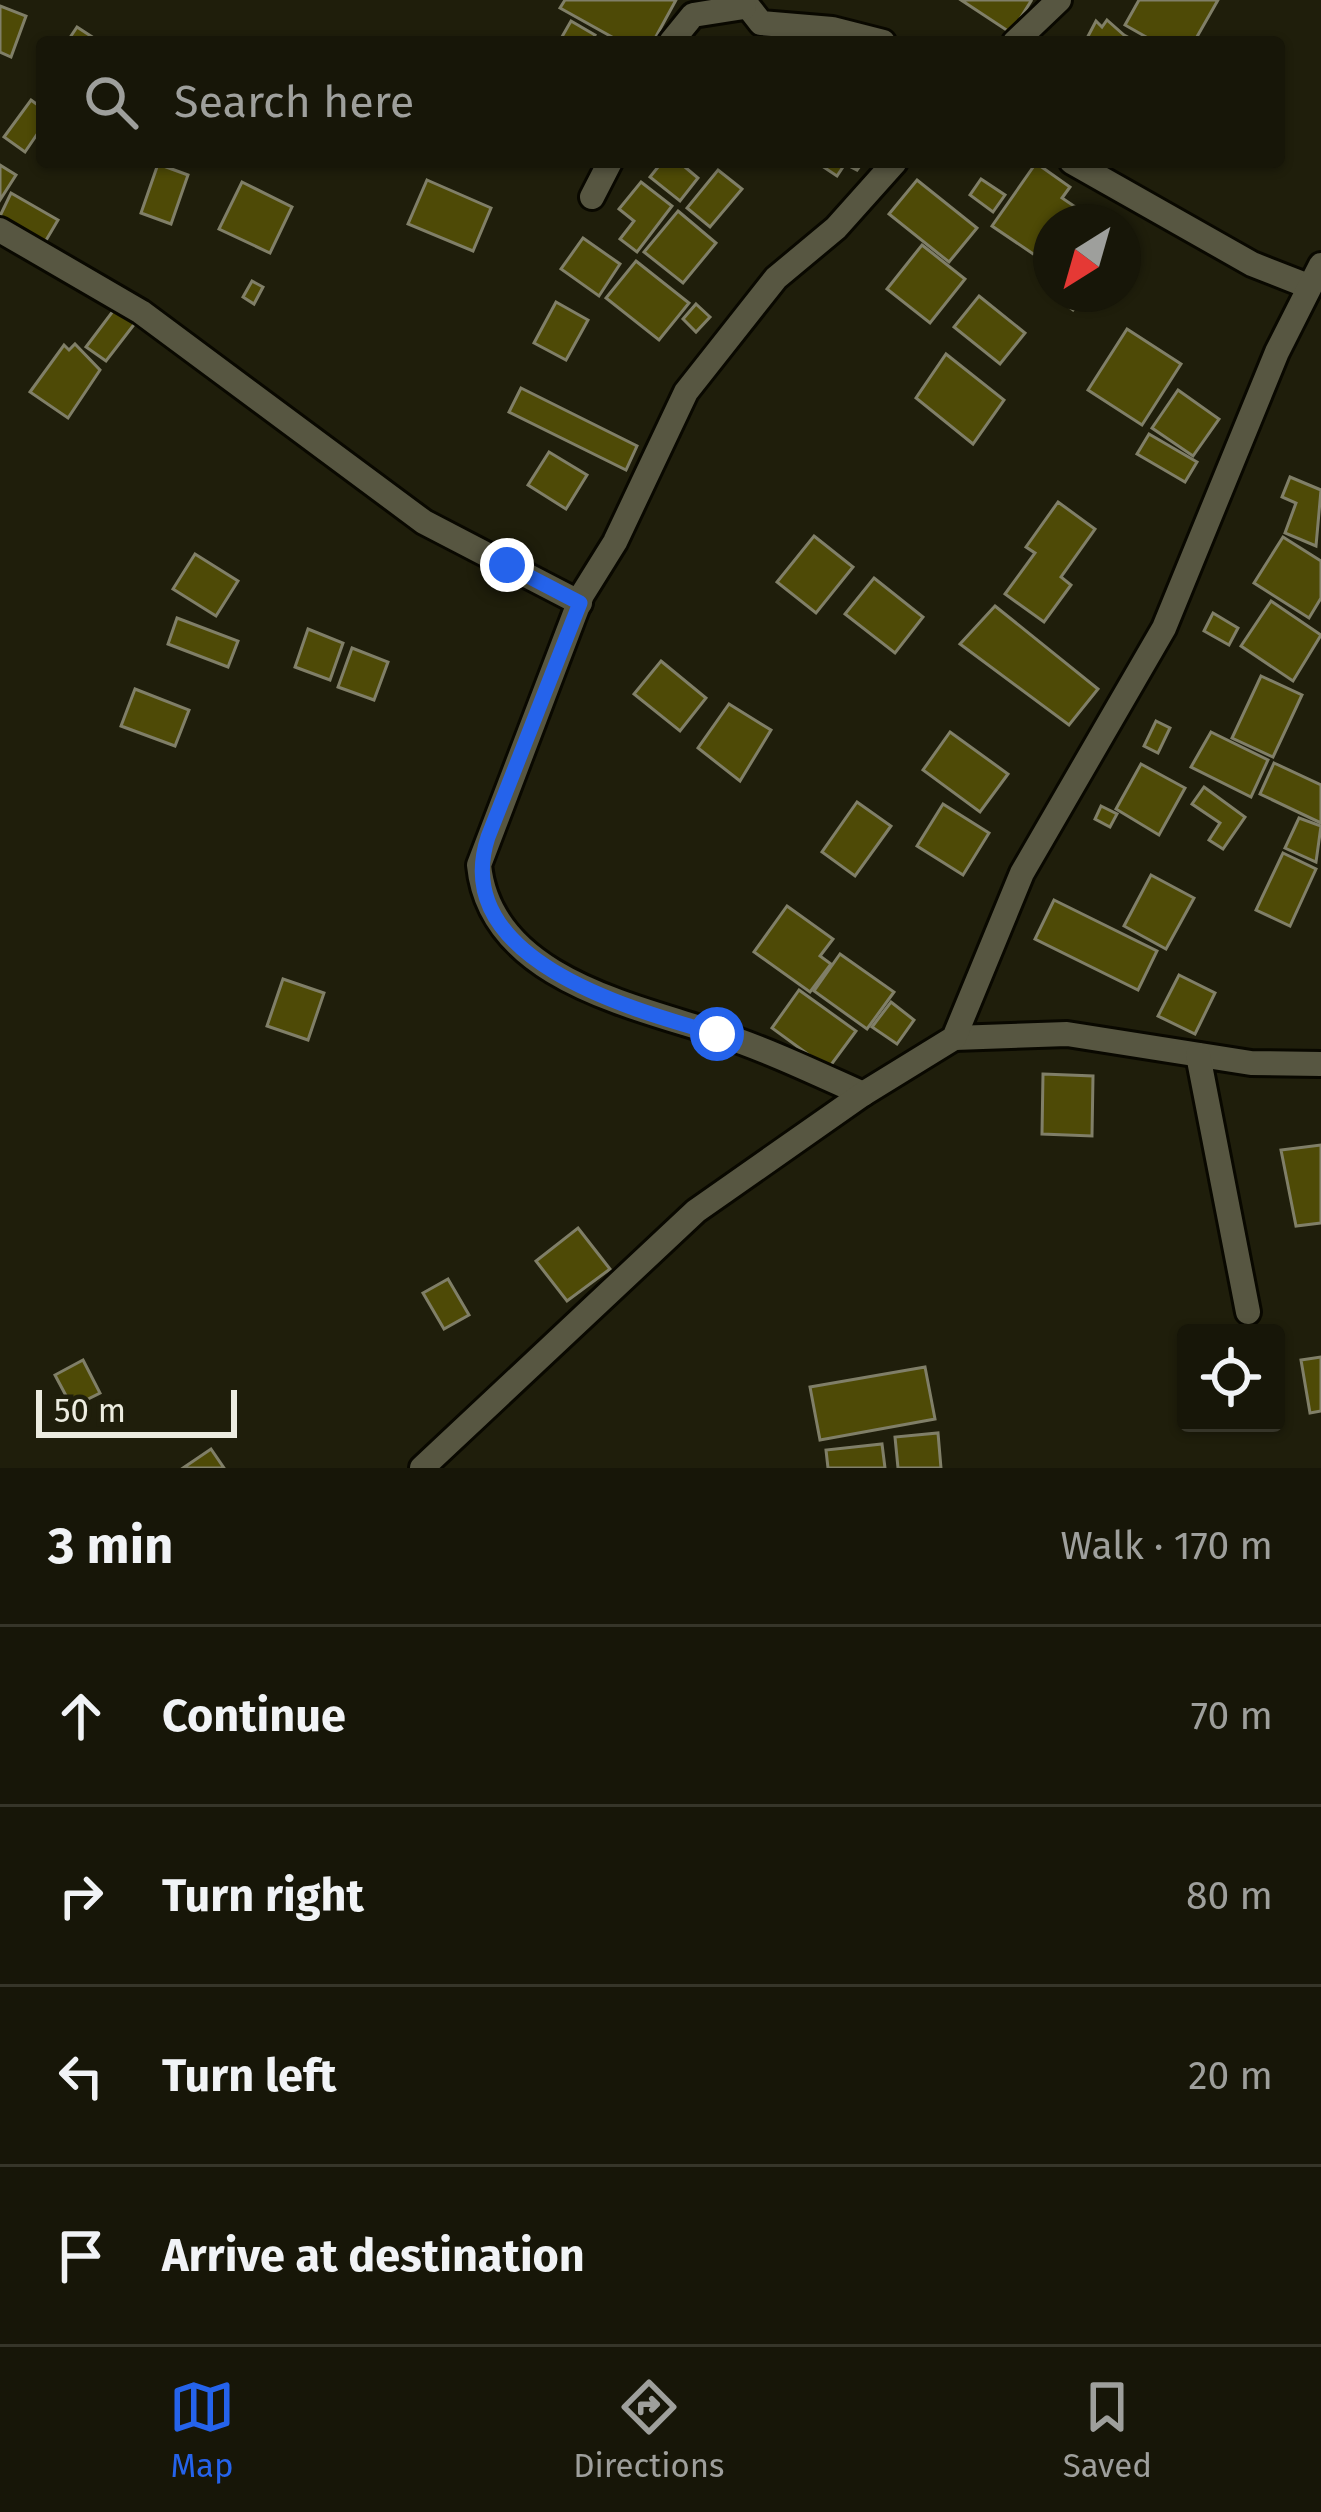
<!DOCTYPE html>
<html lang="en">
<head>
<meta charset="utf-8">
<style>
  :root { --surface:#171608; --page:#201f12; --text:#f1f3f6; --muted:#9e9f9c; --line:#363529; --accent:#2563eb }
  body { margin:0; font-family:"Fira Sans",sans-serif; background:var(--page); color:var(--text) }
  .controls { position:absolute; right:36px; bottom:36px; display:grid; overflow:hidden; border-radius:12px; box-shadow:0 3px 9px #0004 }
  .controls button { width:108px; height:108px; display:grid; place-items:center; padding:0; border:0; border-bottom:3px solid var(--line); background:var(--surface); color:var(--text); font:60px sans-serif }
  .compass { position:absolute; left:1033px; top:204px; width:108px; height:108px; border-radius:50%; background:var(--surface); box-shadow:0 3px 9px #0004; rotate:217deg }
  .scale { position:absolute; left:36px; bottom:30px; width:201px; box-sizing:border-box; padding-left:12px; border:6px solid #ecece0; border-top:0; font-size:33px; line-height:42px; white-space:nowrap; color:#ecece0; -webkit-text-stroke:9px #1f1e0b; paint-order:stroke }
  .stop { position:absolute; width:36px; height:36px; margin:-27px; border:9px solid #2563eb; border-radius:50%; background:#fff }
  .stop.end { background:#2563eb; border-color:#fff; box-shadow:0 3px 12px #0008 }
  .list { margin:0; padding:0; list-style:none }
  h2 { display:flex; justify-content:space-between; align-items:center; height:156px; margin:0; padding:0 48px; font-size:51px }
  h2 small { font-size:39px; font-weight:400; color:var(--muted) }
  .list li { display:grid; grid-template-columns:78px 1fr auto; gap:36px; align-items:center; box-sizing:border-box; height:180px; padding:0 48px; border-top:3px solid var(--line) }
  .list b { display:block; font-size:45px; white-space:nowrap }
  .list em { font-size:39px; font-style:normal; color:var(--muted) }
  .icon { flex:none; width:66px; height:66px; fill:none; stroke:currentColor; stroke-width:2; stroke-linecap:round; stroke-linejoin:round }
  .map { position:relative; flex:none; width:1321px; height:1468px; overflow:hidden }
  .search { position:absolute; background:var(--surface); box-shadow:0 3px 9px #0004; left:36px; right:36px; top:36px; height:132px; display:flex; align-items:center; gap:30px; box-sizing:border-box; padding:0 42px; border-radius:12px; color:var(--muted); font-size:45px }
  .sheet { height:876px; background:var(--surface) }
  nav { display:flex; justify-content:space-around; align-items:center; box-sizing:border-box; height:168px; border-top:3px solid var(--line); background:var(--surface); font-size:33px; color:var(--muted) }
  nav a { display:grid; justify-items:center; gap:6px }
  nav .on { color:var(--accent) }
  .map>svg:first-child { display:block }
  .building { fill:#4e4a06; stroke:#807f68; stroke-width:3 }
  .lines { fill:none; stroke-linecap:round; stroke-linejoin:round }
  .minor-casing { stroke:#090800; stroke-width:30 }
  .minor { stroke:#575641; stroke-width:24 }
  .route { stroke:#2563eb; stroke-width:15 }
</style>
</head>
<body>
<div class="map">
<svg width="1321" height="1468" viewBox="0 0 1321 1468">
  <rect width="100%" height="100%" fill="#1f1e0b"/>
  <g class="building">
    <polygon points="565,0 676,0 653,42 621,42 560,8"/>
    <polygon points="961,0 1029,0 1031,1 1011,33"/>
    <polygon points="1139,0 1218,0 1194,42 1155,42 1125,25"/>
    <polygon points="0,6 26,16 11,57 0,52"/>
    <polygon points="1107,20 1124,35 1137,42 1085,42 1096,21 1102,27"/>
    <polygon points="571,21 595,35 591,42 559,42"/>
    <polygon points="77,27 100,42 67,42"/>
    <polygon points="31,100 42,108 42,127 25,152 4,137"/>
    <polygon points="662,162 679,162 698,178 680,201 650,177"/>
    <polygon points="816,162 863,162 857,170 845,164 837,176"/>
    <polygon points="1036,163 1070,187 1062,198 1087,215 1082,222 1051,222 1051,266 992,226"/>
    <polygon points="158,164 188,175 171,224 141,213"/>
    <polygon points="0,165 16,175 0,200"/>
    <polygon points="718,170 742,189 710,227 687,208"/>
    <polygon points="981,179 1005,195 993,212 970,195"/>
    <polygon points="427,180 491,208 473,251 408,224"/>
    <polygon points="917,180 977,228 949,262 889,214"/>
    <polygon points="242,182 292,207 270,253 219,229"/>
    <polygon points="641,182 672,206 637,252 620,239 634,221 619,209"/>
    <polygon points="11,193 58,220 45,242 0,216"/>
    <polygon points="678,211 716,243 683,283 644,252"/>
    <polygon points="583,238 620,264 599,296 561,269"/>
    <polygon points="922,245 965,279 930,323 887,289"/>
    <polygon points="636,261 689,303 659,340 606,298"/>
    <polygon points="252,281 263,287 254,304 243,297"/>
    <polygon points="1052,294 1081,294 1084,296 1073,310"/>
    <polygon points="979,296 1025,333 1000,364 954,327"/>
    <polygon points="556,302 588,320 566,360 534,343"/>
    <polygon points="696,304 710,317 696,332 683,319"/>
    <polygon points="116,307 136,322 106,361 86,347"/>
    <polygon points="1127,329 1181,364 1142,425 1088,390"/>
    <polygon points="75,344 100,370 68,418 30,392 64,345 69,350"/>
    <polygon points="946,354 1004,400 973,444 916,398"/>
    <polygon points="521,388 637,446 626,470 509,412"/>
    <polygon points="1178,390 1219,419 1193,456 1152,428"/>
    <polygon points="1149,434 1197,462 1185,482 1137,454"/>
    <polygon points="549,452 587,475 566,509 528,485"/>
    <polygon points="1290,477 1321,490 1316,546 1285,533 1296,503 1282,497"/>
    <polygon points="1058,502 1095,529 1061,577 1071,585 1044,622 1005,594 1035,553 1026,547"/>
    <polygon points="814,536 853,567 816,613 777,582"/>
    <polygon points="1283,537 1321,561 1321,598 1309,618 1254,583"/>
    <polygon points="195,554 238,581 216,616 173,589"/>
    <polygon points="874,578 923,617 895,653 845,614"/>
    <polygon points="1271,601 1321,635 1293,681 1241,646"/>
    <polygon points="995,606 1098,689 1069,725 960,644"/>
    <polygon points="1213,613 1238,628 1229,645 1204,631"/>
    <polygon points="177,618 238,641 228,667 168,644"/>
    <polygon points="308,629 343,643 330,680 295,667"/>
    <polygon points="352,648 388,662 374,700 338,687"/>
    <polygon points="661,661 706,698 680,731 634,694"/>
    <polygon points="1261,676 1302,695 1273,757 1232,738"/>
    <polygon points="135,689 189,710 175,746 121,726"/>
    <polygon points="729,704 771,730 740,781 698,748"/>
    <polygon points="1156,721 1170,728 1158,753 1144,746"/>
    <polygon points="950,732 1008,774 980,812 923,770"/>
    <polygon points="1211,732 1268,760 1251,797 1191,767"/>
    <polygon points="1274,763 1321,785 1321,823 1260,794"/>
    <polygon points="1141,764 1185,788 1159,835 1116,809"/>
    <polygon points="1204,787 1245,817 1223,849 1209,840 1220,823 1192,804"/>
    <polygon points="857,802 891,826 855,876 822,852"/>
    <polygon points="943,804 989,833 963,875 917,846"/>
    <polygon points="1101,806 1117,814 1110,827 1095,819"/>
    <polygon points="1299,818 1321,826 1316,862 1285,848"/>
    <polygon points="1283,853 1316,869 1290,926 1256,910"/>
    <polygon points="1151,875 1194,898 1166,949 1124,926"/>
    <polygon points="1054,900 1157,951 1138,990 1035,939"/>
    <polygon points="787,906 833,939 820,956 831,964 810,992 754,952"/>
    <polygon points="840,954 894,992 867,1029 814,991"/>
    <polygon points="1179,975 1215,993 1195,1034 1158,1016"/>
    <polygon points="283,979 324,993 308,1040 267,1026"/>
    <polygon points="799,990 856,1031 828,1069 772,1028"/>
    <polygon points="891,1002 914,1020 897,1044 872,1027"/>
    <polygon points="1043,1074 1093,1076 1092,1136 1042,1134"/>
    <polygon points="1321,1145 1321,1223 1296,1226 1281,1150"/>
    <polygon points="578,1228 610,1269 567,1301 536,1261"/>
    <polygon points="448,1279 469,1315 444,1329 423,1293"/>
    <polygon points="1321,1357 1321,1411 1310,1413 1301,1360"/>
    <polygon points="83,1360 100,1393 72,1407 55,1375"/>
    <polygon points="925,1367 935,1419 820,1440 810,1387"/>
    <polygon points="938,1433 941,1468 898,1468 895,1437"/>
    <polygon points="882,1444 885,1468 828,1468 826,1450"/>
    <polygon points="211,1449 224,1468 183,1468"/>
  </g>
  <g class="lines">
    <g class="minor-casing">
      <g id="minor">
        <polyline points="743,0 761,23 832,29 883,42"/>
        <polyline points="671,42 693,15 744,7"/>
        <polyline points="1015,42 1059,0"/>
        <polyline points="1072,162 1252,264 1308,286"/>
        <polyline points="592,197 610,162"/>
        <polyline points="0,230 141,312 424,522 580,603"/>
        <polyline points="954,1038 1067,1034 1251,1063 1321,1064"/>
        <polyline points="1198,1055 1248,1312"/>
        <path d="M863,1094C816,1073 768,1050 719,1034C630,1005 490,977 479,865L582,595L615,542L686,392L776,278L836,228L895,162"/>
        <polyline points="422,1468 696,1211 863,1094 954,1038 1022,873 1164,628 1277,352 1321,265"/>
      </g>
    </g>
    <use href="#minor" class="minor"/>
  </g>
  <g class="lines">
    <path class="route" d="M507,565L580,603L488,837C448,959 629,1009 717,1034"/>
  </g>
</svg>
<div class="controls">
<button><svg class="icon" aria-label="locate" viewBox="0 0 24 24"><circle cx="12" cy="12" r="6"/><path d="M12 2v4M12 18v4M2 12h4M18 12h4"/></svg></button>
</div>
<svg class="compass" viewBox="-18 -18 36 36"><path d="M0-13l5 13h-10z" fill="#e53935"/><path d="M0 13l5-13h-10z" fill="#9e9f9c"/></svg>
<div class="scale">50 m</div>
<div class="stop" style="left:717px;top:1034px"></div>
<div class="stop end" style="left:507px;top:565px"></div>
<div class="search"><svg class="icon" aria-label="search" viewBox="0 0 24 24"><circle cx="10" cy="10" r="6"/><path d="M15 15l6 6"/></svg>Search here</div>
</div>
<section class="sheet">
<h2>3 min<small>Walk · 170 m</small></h2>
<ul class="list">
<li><svg class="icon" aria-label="ahead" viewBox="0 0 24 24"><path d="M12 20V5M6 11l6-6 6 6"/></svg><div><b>Continue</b></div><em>70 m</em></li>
<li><svg class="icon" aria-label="right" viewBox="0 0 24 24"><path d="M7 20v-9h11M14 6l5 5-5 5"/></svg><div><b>Turn right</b></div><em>80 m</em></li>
<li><svg class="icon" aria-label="left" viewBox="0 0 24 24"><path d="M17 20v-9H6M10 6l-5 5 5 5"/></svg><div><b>Turn left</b></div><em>20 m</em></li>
<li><svg class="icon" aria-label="arrive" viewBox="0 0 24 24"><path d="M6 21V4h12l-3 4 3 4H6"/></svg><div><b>Arrive at destination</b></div></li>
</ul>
</section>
<nav>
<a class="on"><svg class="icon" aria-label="map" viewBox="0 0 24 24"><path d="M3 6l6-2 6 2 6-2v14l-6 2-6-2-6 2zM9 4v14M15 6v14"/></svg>Map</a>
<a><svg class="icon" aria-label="directions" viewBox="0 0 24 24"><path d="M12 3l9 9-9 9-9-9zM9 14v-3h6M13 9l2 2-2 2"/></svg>Directions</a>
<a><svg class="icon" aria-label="saved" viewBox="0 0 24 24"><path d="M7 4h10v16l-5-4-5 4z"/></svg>Saved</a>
</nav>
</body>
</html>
